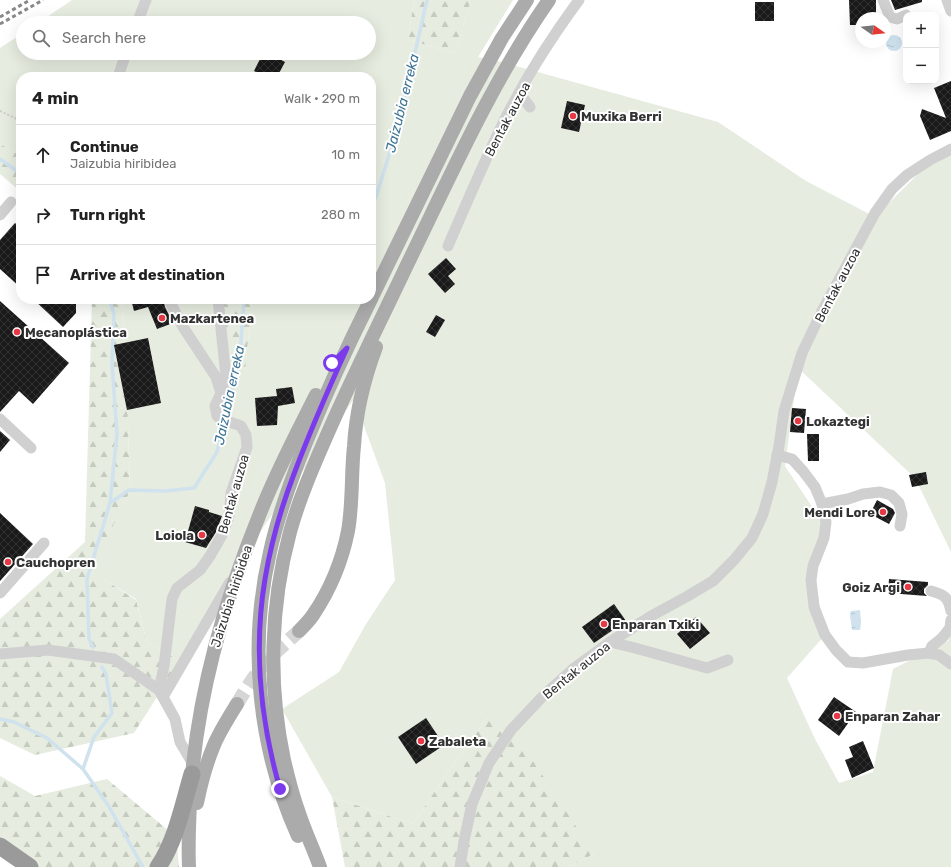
<!DOCTYPE html>
<html lang="en">
<head>
<meta charset="utf-8">
<style>
  :root { --surface:#fff; --page:#f2f2f2; --text:#222; --muted:#767676; --line:#e0e0e0 }
  body { margin:0; font-family:Rubik,sans-serif; background:var(--page); color:var(--text) }
  .controls { position:absolute; right:12px; top:12px; display:grid; overflow:hidden; border-radius:8px; box-shadow:0 4px 16px #0002 }
  .controls button { width:36px; height:36px; display:grid; place-items:center; padding:0; border:0; border-bottom:1px solid var(--line); background:var(--surface); color:var(--text); font:20px sans-serif }
  .compass { position:absolute; left:855px; top:12px; width:36px; height:36px; border-radius:50%; background:var(--surface); box-shadow:0 4px 16px #0002; rotate:104deg }
  .stop { position:absolute; width:12px; height:12px; margin:-9px; border:3px solid #7c3aed; border-radius:50%; background:#fff }
  .stop.end { background:#7c3aed; border-color:#fff; box-shadow:0 1px 4px #0008 }
  .list { margin:0; padding:0; list-style:none }
  h2 { display:flex; justify-content:space-between; align-items:center; height:52px; margin:0; padding:0 16px; font-size:17px }
  h2 small { font-size:13px; font-weight:400; color:var(--muted) }
  .list li { display:grid; grid-template-columns:26px 1fr auto; gap:12px; align-items:center; box-sizing:border-box; height:60px; padding:0 16px; border-top:1px solid var(--line) }
  .list b { display:block; font-size:15px; white-space:nowrap }
  .list p { margin:0; font-size:13px; white-space:nowrap; color:var(--muted) }
  .list em { font-size:13px; font-style:normal; color:var(--muted) }
  .icon { flex:none; width:22px; height:22px; fill:none; stroke:currentColor; stroke-width:2; stroke-linecap:round; stroke-linejoin:round }
  .map { position:relative; flex:none; width:951px; height:867px; overflow:hidden }
  .search { position:absolute; background:var(--surface); box-shadow:0 4px 16px #0002; left:16px; top:16px; width:360px; height:44px; display:flex; align-items:center; gap:10px; box-sizing:border-box; padding:0 14px; border-radius:22px; color:var(--muted); font-size:15px }
  .panel { position:absolute; background:var(--surface); box-shadow:0 4px 16px #0002; left:16px; top:72px; width:360px; height:232px; border-radius:16px }
  .map>svg:first-child { display:block }
  .grass { fill:#e6ecdf }
  .forest { fill:url(#forest-firs) }
  .water { fill:url(#water-ripples) }
  .lines { fill:none; stroke-linecap:round; stroke-linejoin:round }
  .stream { stroke:#cfe2ee; stroke-width:3.5 }
  .building { fill:url(#building-cross-hatch) }
  .major-tunnel { stroke:#d6d6d6; stroke-width:14; stroke-dasharray:14 7; stroke-linecap:butt }
  .path { stroke:#cdcdcd; stroke-width:2; stroke-dasharray:2 2; stroke-linecap:butt }
  .minor { stroke:#d0d0d0; stroke-width:11 }
  .major { stroke:#ababab; stroke-width:14 }
  .highway { stroke:#9a9a9a; stroke-width:17 }
  .rail { stroke:#888; stroke-width:3; stroke-dasharray:4 3; stroke-linecap:butt }
  .route { stroke:#7c3aed; stroke-width:5 }
  .poi-dot { fill:#e63946; stroke:#fff; stroke-width:1.5 }
  .labels { text-anchor:middle; stroke-width:4; stroke-linejoin:round; paint-order:stroke }
  .poi-label { font-size:13px; font-weight:bold; fill:#333; stroke:#fff; text-anchor:start }
  .street-label { font-size:13px; fill:#333; stroke:#fff }
  .water-label { font-size:14px; font-style:italic; fill:#3f7597; stroke:#fff }
</style>
</head>
<body>
<div class="map">
<svg width="951" height="867" viewBox="0 0 951 867">
  <defs>
    <pattern id="forest-firs" width="22" height="20" patternUnits="userSpaceOnUse"><rect width="22" height="20" fill="#e6ecdf"/><path d="M5 1l3.5 6h-7zM16 11l3.5 6h-7z" fill="#c6cbc0"/></pattern>
    <pattern id="water-ripples" width="26" height="14" patternUnits="userSpaceOnUse"><rect width="26" height="14" fill="#cfe2ee"/><path d="M2 4q2-2 4 0t4 0M15 11q2-2 4 0t4 0" fill="none" stroke="#b2c2cd"/></pattern>
    <pattern id="building-cross-hatch" width="8" height="8" patternUnits="userSpaceOnUse"><rect width="8" height="8" fill="#1a1a1a"/><path d="M0 0l8 8M0 8l8-8" fill="none" stroke="#333"/></pattern>
  </defs>
  <rect width="100%" height="100%" fill="#fff"/>
  <polygon class="grass" points="72,0 414,0 408,40 455,53 471,0 513,0 478,57 502,62 718,122 806,181 875,217 935,157 951,149 951,552 915,478 798,368 785,466 830,534 814,574 825,635 787,678 814,737 839,783 873,772 893,669 948,641 951,626 951,867 567,867 594,854 487,718 443,779 413,824 332,797 282,709 339,672 366,624 395,580 385,483 354,399 233,570 180,661 147,642 136,599 90,571 130,491 126,356 121,299 221,299 245,373 252,299 371,299 371,77 21,77 21,156 0,144 0,48 23,33 23,53 369,53 369,23 38,23"/>
  <g class="forest">
    <polygon points="414,0 471,0 455,53 408,40"/>
    <polygon points="0,144 21,156 21,192 0,174"/>
    <polygon points="92,299 121,299 126,356 130,491 91,571 136,600 147,642 180,661 134,733 35,755 0,738 0,619 85,542"/>
    <polygon points="221,299 252,299 245,373 219,368"/>
    <polygon points="487,718 526,750 594,854 567,867 345,867 332,797 413,824 443,779"/>
    <polygon points="0,776 35,796 107,779 176,837 179,867 16,867 0,847"/>
  </g>
  <g class="water">
    <circle cx="894" cy="43" r="8"/>
    <polygon points="860,610 861,624 860,630 852,630 850,615 851,611"/>
  </g>
  <g class="lines">
    <g class="stream">
      <polyline points="0,159 21,174"/>
      <polyline points="371,205 376,197 399,123 427,0"/>
      <polyline points="109,299 114,314 112,364 117,434 110,503"/>
      <polyline points="93,647 89,639 87,579 110,503 129,490 165,491 194,488 217,452 240,356 244,299"/>
      <polyline points="102,667 106,674 112,713 94,737 83,769 108,805 143,867"/>
      <polyline points="0,719 14,722 47,738 83,769"/>
    </g>
  </g>
  <g class="building">
    <polygon points="849,0 876,0 876,18 861,18 861,25 850,25"/>
    <polygon points="891,0 922,0 922,2 895,10"/>
    <rect x="755" y="2" width="19" height="19"/>
    <polygon points="263,53 268,53 285,62 277,77 265,77 254,71"/>
    <polygon points="951,81 951,131 930,140 920,116 922,109 946,118 934,88"/>
    <polygon points="567,101 585,105 579,132 561,128"/>
    <polygon points="15,223 21,228 21,288 0,269 0,240"/>
    <polygon points="446,258 456,269 448,276 455,284 445,293 428,274"/>
    <polygon points="33,299 76,299 76,313 63,327"/>
    <polygon points="133,299 163,299 165,307 173,323 157,329 148,307 134,311 132,303 134,303"/>
    <polygon points="0,301 69,363 33,404 19,391 0,412"/>
    <polygon points="436,315 445,320 435,337 426,332"/>
    <polygon points="148,338 161,403 127,410 114,345"/>
    <polygon points="292,387 295,403 278,406 277,425 257,426 255,398 277,396 276,389"/>
    <polygon points="792,408 806,409 804,433 790,432"/>
    <polygon points="0,431 10,440 0,452"/>
    <polygon points="807,434 819,434 819,461 808,461"/>
    <polygon points="926,472 928,484 912,487 909,475"/>
    <polygon points="877,500 893,509 895,513 889,524 870,514"/>
    <polygon points="195,506 209,510 209,512 222,516 216,532 206,548 185,542"/>
    <polygon points="0,513 33,544 0,581"/>
    <polygon points="889,579 928,582 928,585 924,589 924,593 927,596 888,593"/>
    <polygon points="614,604 626,621 594,643 582,627"/>
    <polygon points="696,617 710,633 690,649 677,634"/>
    <polygon points="834,697 856,712 839,736 818,720"/>
    <polygon points="426,718 444,745 416,764 398,737"/>
    <polygon points="863,741 874,768 852,778 845,760 853,757 849,747"/>
  </g>
  <g class="lines">
    <path class="major-tunnel" d="M237,704C245,690 254,677 264,664C275,652 287,642 299,631"/>
    <polyline class="path" points="0,111 21,121"/>
    <g class="minor">
      <polyline points="883,0 890,17 897,19 906,15"/>
      <polyline points="947,0 951,11"/>
      <polyline points="137,23 146,0"/>
      <polyline points="118,77 126,53"/>
      <polyline points="519,93 530,107"/>
      <polyline points="0,215 11,202"/>
      <path d="M448,246C466,204 484,162 504,121C525,79 551,38 579,0"/>
      <polyline points="170,299 171,304 183,327 216,377 221,393"/>
      <polyline points="0,419 31,448"/>
      <polyline points="777,455 792,459 803,471 815,487 822,504 826,522 824,538 813,566 811,580 814,607 825,635 836,650 848,662 863,663 908,655 929,653 939,655 951,664"/>
      <polyline points="822,504 848,499 863,494 880,492 891,495 899,503 902,514 900,526"/>
      <path d="M931,591C945,595 948,597 951,611"/>
      <polyline points="0,593 44,543"/>
      <polyline points="610,642 635,648 707,668 728,660"/>
      <polyline points="929,653 932,646 942,638 950,628 951,620"/>
      <polyline points="0,654 48,650 114,659 159,690 175,719 180,742 193,764"/>
      <polyline points="159,690 164,666 172,599 177,588 200,570 210,556 222,535 229,516 231,493 247,447 246,435 241,426 221,419 217,416 215,406 221,393 226,377 218,299"/>
      <polyline points="163,697 230,582"/>
      <polyline points="460,867 464,841 472,804 489,763 511,730 544,695 573,669 610,642 653,615 686,597 713,581 734,560 752,538 763,514 772,482 779,446 784,411 802,353 821,313 875,213 892,189 907,175 930,160 951,149"/>
    </g>
    <g class="major">
      <polyline points="371,299 470,96 502,38 527,0"/>
      <path d="M299,631C304,626 309,621 313,615C330,590 342,561 348,531C353,503 351,474 354,446C356,412 364,379 376,347"/>
      <path d="M197,803C201,783 206,764 214,745C220,731 229,717 237,704"/>
      <path d="M298,836C258,748 248,646 270,552C278,515 291,480 305,445C325,395 347,347 371,299"/>
      <path d="M189,867C188,846 189,824 190,803C195,704 222,607 259,516C275,474 296,435 316,395"/>
      <path d="M320,867C313,848 304,829 298,810C292,794 288,777 284,760C268,685 270,606 290,532C299,499 313,467 327,435C352,378 380,322 407,265C451,175 491,83 549,0"/>
    </g>
    <g class="highway">
      <polyline points="0,846 30,867"/>
      <path d="M158,867C176,841 183,804 192,774"/>
    </g>
    <g class="rail">
      <polyline points="0,17 30,0"/>
      <polyline points="0,24 43,0"/>
    </g>
  </g>
  <g class="lines">
    <path class="route" d="M280,789C260,719 253,651 265,579C271,543 281,508 294,474C310,431 328,390 347,348L332,363"/>
  </g>
  <g class="poi-dot">
    <circle cx="573" cy="116" r="4"/>
    <circle cx="162" cy="318" r="4"/>
    <circle cx="17" cy="332" r="4"/>
    <circle cx="798" cy="421" r="4"/>
    <circle cx="883" cy="512" r="4"/>
    <circle cx="202" cy="535" r="4"/>
    <circle cx="8" cy="562" r="4"/>
    <circle cx="908" cy="587" r="4"/>
    <circle cx="604" cy="624" r="4"/>
    <circle cx="837" cy="716" r="4"/>
    <circle cx="421" cy="741" r="4"/>
  </g>
  <g class="labels">
    <g class="poi-label">
      <text x="581" y="121">Muxika Berri</text>
      <text x="170" y="323">Mazkartenea</text>
      <text x="25" y="337">Mecanoplástica</text>
      <text x="806" y="426">Lokaztegi</text>
      <text x="875" y="517" text-anchor="end">Mendi Lore</text>
      <text x="194" y="540" text-anchor="end">Loiola</text>
      <text x="16" y="567">Cauchopren</text>
      <text x="900" y="592" text-anchor="end">Goiz Argi</text>
      <text x="612" y="629">Enparan Txiki</text>
      <text x="845" y="721">Enparan Zahar</text>
      <text x="429" y="746">Zabaleta</text>
    </g>
    <g class="street-label">
      <text transform="translate(507 119) rotate(-62)" y="5">Bentak auzoa</text>
      <text transform="translate(837 285) rotate(-62)" y="5">Bentak auzoa</text>
      <text transform="translate(233 494) rotate(-74)" y="5">Bentak auzoa</text>
      <text transform="translate(231 596) rotate(-72)" y="5">Jaizubia hiribidea</text>
      <text transform="translate(576 670) rotate(-39)" y="5">Bentak auzoa</text>
    </g>
    <g class="water-label">
      <text transform="translate(402 103) rotate(-76)" y="5">Jaizubia erreka</text>
      <text transform="translate(229 395) rotate(-78)" y="5">Jaizubia erreka</text>
    </g>
  </g>
</svg>
<div class="controls">
<button>+</button>
<button>−</button>
</div>
<svg class="compass" viewBox="-18 -18 36 36"><path d="M0-13l5 13h-10z" fill="#e53935"/><path d="M0 13l5-13h-10z" fill="#767676"/></svg>
<div class="stop" style="left:332px;top:363px"></div>
<div class="stop end" style="left:280px;top:789px"></div>
<div class="search"><svg class="icon" aria-label="search" viewBox="0 0 24 24"><circle cx="10" cy="10" r="6"/><path d="M15 15l6 6"/></svg>Search here</div>
<section class="panel">
<h2>4 min<small>Walk · 290 m</small></h2>
<ul class="list">
<li><svg class="icon" aria-label="ahead" viewBox="0 0 24 24"><path d="M12 20V5M6 11l6-6 6 6"/></svg><div><b>Continue</b><p>Jaizubia hiribidea</p></div><em>10 m</em></li>
<li><svg class="icon" aria-label="right" viewBox="0 0 24 24"><path d="M7 20v-9h11M14 6l5 5-5 5"/></svg><div><b>Turn right</b></div><em>280 m</em></li>
<li><svg class="icon" aria-label="arrive" viewBox="0 0 24 24"><path d="M6 21V4h12l-3 4 3 4H6"/></svg><div><b>Arrive at destination</b></div></li>
</ul>
</section>
</div>
</body>
</html>
